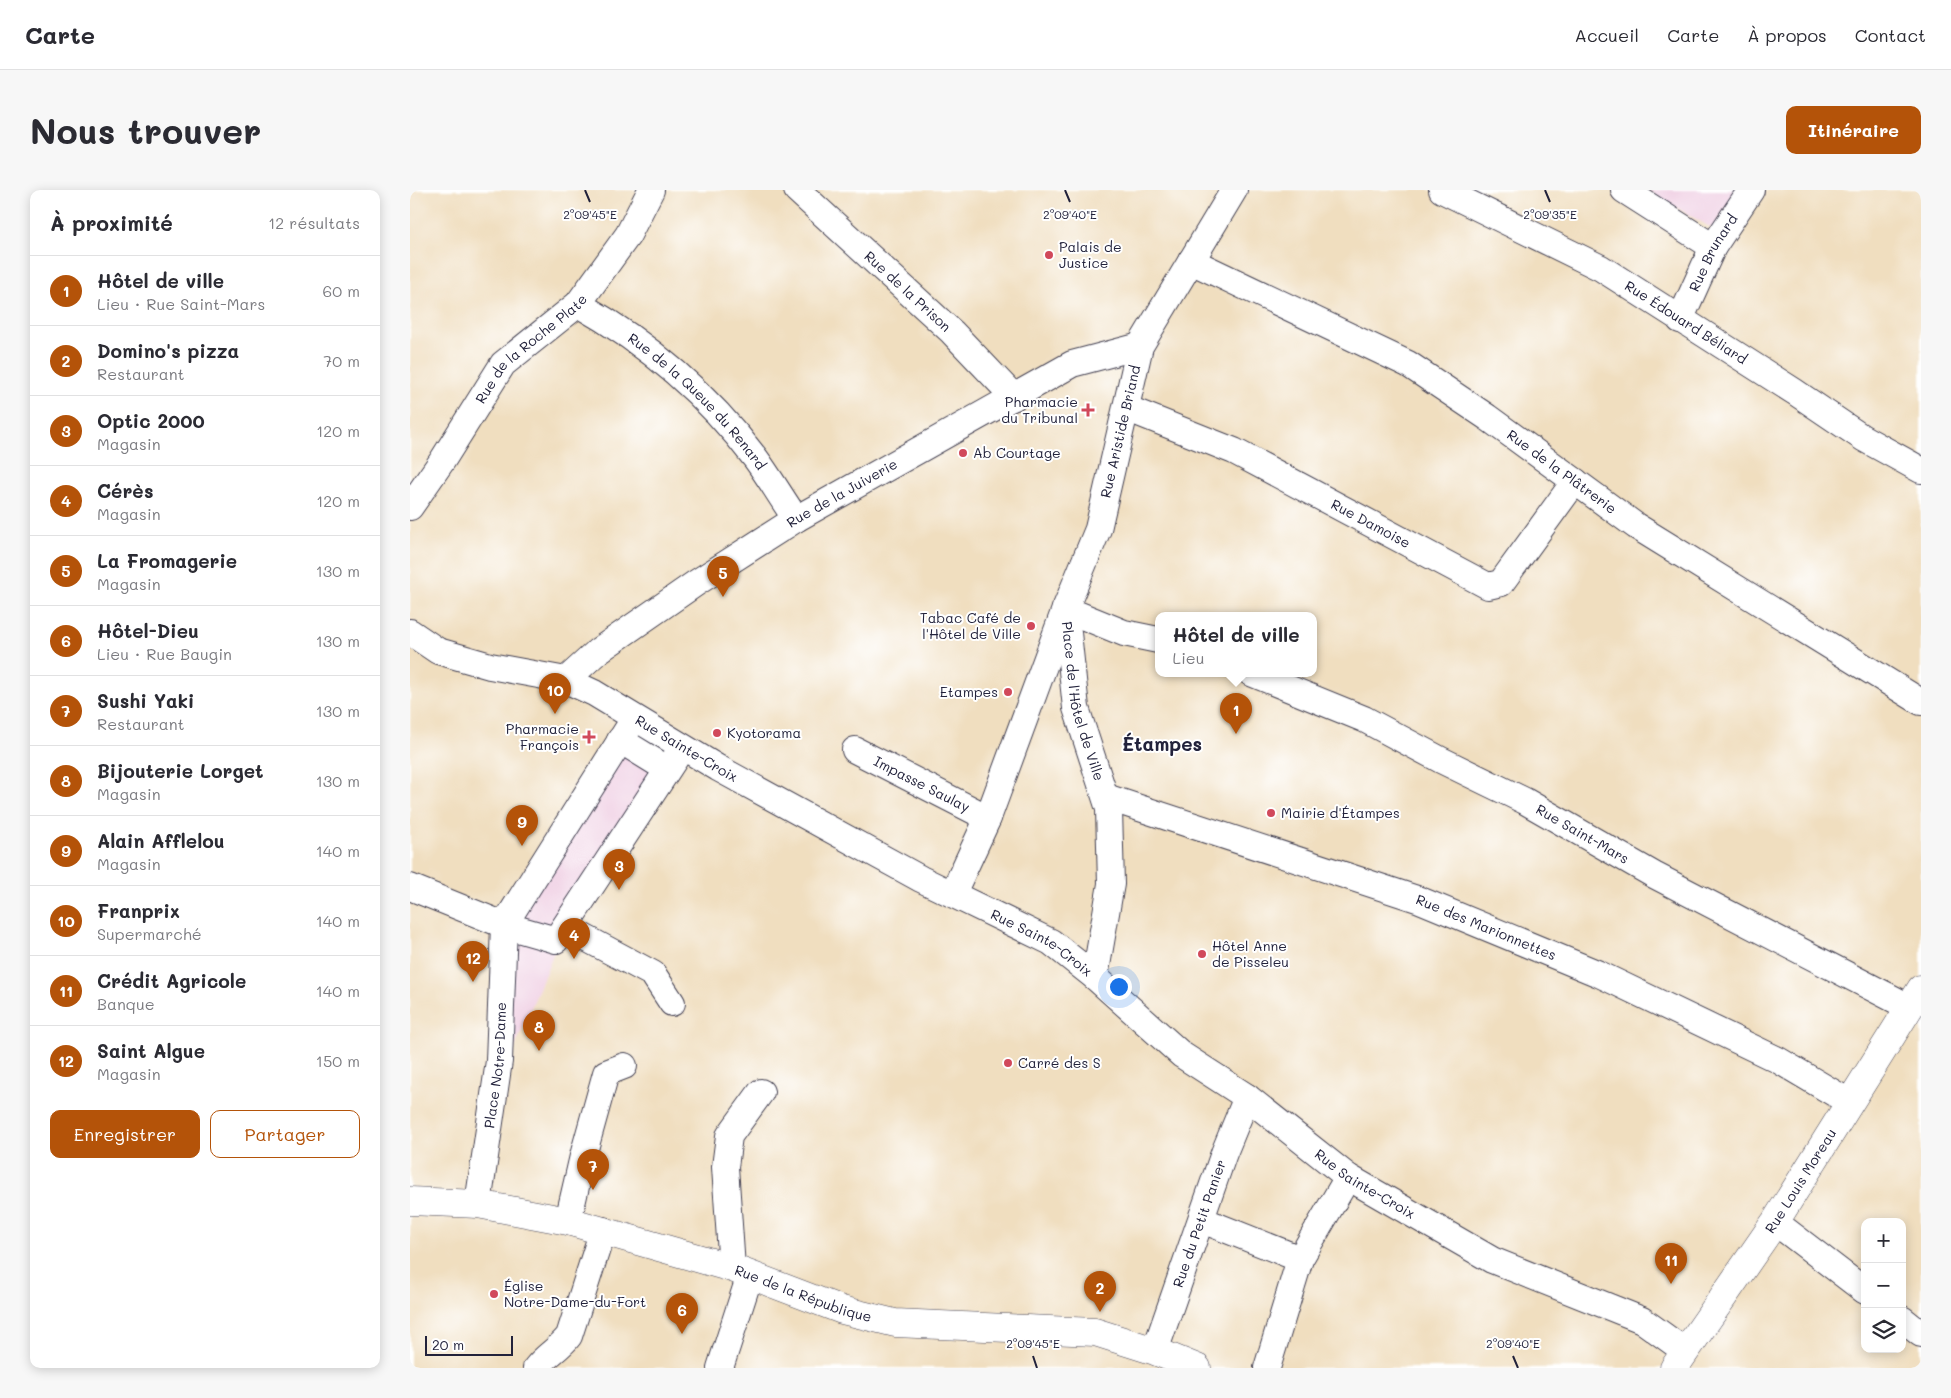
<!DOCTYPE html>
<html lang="fr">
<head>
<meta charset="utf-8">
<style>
  :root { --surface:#fff; --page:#f7f7f7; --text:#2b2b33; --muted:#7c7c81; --line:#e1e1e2; --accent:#b45309 }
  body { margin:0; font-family:Mali,sans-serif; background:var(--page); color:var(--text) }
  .controls { position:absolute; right:15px; bottom:15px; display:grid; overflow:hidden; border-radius:10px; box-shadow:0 2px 12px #0003 }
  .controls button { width:45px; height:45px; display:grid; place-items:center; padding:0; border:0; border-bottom:1px solid var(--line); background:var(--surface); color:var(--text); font:25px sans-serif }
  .scale { position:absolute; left:15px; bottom:12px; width:88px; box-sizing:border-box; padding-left:5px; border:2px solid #22223b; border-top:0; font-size:14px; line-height:18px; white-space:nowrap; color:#22223b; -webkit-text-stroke:4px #fff; paint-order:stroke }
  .you { position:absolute; left:708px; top:796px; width:18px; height:18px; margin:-12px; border:4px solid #fff; border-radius:50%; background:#1a73e8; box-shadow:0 0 0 8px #1a73e833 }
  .badge { display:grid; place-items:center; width:32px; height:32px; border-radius:50%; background:var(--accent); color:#fff; font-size:16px; font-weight:700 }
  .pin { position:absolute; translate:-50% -41px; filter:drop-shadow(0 1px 2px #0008) }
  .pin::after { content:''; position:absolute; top:26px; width:18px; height:15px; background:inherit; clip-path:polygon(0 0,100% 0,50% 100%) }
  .popup { position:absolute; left:745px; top:422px; width:162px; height:65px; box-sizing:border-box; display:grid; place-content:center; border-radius:10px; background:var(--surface); filter:drop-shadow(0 1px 4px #0005); font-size:16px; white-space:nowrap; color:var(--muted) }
  .popup b { font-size:19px; color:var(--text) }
  .popup::after { content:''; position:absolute; left:50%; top:100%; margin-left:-10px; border:10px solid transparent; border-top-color:var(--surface) }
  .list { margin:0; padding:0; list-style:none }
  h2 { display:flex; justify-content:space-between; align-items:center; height:65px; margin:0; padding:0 20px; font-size:21px }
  h2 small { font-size:16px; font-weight:400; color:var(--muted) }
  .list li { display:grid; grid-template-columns:32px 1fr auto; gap:15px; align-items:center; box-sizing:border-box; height:70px; padding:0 20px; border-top:1px solid var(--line) }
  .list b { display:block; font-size:19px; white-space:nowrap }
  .list p { margin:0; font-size:16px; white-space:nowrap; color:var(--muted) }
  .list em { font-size:16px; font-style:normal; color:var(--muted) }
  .actions { display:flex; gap:10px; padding:15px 20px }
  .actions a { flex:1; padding:11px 0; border:1px solid var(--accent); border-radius:10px; text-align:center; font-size:18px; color:var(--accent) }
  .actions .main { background:var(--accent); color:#fff }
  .icon { flex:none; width:28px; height:28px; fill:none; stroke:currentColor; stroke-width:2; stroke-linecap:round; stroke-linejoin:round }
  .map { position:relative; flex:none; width:1511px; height:1178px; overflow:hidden; border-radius:10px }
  header { display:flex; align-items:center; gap:30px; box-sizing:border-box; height:70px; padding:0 25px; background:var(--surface); border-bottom:1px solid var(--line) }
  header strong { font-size:24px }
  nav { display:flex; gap:28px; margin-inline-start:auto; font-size:18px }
  .intro { display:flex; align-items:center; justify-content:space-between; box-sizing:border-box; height:120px; padding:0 30px }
  h1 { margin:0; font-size:35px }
  .button { padding:12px 22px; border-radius:10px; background:var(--accent); color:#fff; font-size:18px; font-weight:700 }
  main { display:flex; gap:30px; padding:0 30px }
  aside { flex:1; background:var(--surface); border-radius:10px; box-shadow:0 2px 12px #0003 }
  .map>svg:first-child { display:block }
  .built { fill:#f0d0e4 }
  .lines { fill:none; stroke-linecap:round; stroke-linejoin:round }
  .street-casing { stroke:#413e4f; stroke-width:28 }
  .secondary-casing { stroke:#413e4f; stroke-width:29 }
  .street { stroke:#fff; stroke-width:26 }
  .secondary { stroke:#fff; stroke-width:28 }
  .ticks { fill:none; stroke:#22223b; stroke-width:2 }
  .poi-dot { fill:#d1495b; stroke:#fff; stroke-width:2 }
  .labels { text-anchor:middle; stroke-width:4; stroke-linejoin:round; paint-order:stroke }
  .poi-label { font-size:14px; fill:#22223b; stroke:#fff; text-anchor:start }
  .street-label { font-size:14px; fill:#22223b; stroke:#fff }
  .district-label { font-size:19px; font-weight:bold; fill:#22223b; stroke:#fff }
  .ticks-label { font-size:12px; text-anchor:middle; fill:#22223b; stroke:#fff; stroke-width:4; stroke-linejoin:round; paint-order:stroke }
</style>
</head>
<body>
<header>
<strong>Carte</strong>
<nav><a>Accueil</a><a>Carte</a><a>À propos</a><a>Contact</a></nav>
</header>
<div class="intro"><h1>Nous trouver</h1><a class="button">Itinéraire</a></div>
<main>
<aside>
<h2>À proximité<small>12 résultats</small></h2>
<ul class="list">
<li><span class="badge">1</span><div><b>Hôtel de ville</b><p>Lieu · Rue Saint-Mars</p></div><em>60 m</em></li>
<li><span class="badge">2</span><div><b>Domino's pizza</b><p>Restaurant</p></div><em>70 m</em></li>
<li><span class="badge">3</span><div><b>Optic 2000</b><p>Magasin</p></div><em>120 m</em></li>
<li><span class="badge">4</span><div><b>Cérès</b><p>Magasin</p></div><em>120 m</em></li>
<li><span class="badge">5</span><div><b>La Fromagerie</b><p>Magasin</p></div><em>130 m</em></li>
<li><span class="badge">6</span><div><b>Hôtel-Dieu</b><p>Lieu · Rue Baugin</p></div><em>130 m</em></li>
<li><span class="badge">7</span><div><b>Sushi Yaki</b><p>Restaurant</p></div><em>130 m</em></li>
<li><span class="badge">8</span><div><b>Bijouterie Lorget</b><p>Magasin</p></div><em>130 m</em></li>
<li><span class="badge">9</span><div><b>Alain Afflelou</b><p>Magasin</p></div><em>140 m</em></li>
<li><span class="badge">10</span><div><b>Franprix</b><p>Supermarché</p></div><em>140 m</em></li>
<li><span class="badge">11</span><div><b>Crédit Agricole</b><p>Banque</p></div><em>140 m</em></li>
<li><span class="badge">12</span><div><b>Saint Algue</b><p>Magasin</p></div><em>150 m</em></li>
</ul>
<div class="actions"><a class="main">Enregistrer</a><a>Partager</a></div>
</aside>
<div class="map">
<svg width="1511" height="1178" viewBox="0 0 1511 1178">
  <rect width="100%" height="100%" fill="#fff"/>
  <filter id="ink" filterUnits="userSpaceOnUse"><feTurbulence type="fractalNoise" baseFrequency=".02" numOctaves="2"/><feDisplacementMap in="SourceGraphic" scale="10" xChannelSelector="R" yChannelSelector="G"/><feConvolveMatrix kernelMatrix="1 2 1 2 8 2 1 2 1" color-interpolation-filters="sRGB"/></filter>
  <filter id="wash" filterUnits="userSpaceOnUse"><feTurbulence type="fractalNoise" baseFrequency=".0096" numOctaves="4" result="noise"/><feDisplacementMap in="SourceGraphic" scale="20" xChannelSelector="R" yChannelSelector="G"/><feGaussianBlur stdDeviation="1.12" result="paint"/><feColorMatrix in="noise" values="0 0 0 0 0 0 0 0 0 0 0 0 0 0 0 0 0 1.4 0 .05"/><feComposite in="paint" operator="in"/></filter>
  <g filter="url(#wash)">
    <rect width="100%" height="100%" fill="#f0debf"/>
    <g class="built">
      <polygon points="1237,0 1327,0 1303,39"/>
      <polygon points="215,533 275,568 146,757 96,879 92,727"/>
    </g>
  </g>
  <g filter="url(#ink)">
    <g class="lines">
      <g class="street-casing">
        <g id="street">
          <path id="s1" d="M387,0L542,142L604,207"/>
          <path id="s2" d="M1032,0L1191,78L1385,202L1453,248L1511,280"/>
          <polyline points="1214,0 1303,57"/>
          <path id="s3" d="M781,71L998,174L1077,227L1226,336L1511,512"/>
          <path id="s4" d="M168,114C239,154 297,204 346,269C360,288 372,309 386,329"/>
          <path id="s5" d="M1270,130L1303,57L1341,0"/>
          <path id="s6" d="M716,218L824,261L1078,396L1091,393L1165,291"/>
          <path id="s7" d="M0,317L32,271L93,174L168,114L218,45L241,0"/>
          <polyline points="655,419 714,443 748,450"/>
          <path id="s8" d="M656,424L666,518L699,619L701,694L685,787"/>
          <path id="s9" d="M0,442L28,461L80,476L156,490L184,503L308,578L511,689L641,752L685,787L772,865L837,907L938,987L1082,1070L1232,1130L1275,1161"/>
          <path id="s10" d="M841,483L954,529L1031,570L1115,611L1244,685L1499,817"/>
          <path id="s11" d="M156,490L188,461L286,393L386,329L662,174L730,156"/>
          <polyline points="210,550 257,579"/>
          <path id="s12" d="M445,560L578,628"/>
          <path id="s13" d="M696,607L1010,710L1189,784L1368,870L1439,912"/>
          <polyline points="0,697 94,735 146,750 272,558"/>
          <path id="s14" d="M543,703L578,628L655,419L688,339L730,156L824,0"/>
          <polyline points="94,735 224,529"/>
          <polyline points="155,737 243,784 262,813"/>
          <path id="s15" d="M68,1014L89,871L94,735"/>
          <polyline points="792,1030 890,1069"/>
          <polyline points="158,1031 173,966 196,883 214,876"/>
          <polyline points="1365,1032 1455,1101"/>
          <polyline points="322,1078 315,977 319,946 351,902"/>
          <polyline points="1492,1129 1511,1144"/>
          <path id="s16" d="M745,1161L814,963L837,907"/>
          <path d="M126,1178C136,1165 149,1159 159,1146L193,1040"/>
          <polyline points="310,1178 340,1085"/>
          <polyline points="857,1178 890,1069 938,987"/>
        </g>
      </g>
      <g class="secondary-casing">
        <g id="secondary">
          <path id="s17" d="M0,1011L68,1014L158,1031L322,1078L432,1120L485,1133L685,1142L745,1161L787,1178"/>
          <path id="s18" d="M1264,1178L1365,1032L1511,799"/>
        </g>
      </g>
      <use href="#street" class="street"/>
      <use href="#secondary" class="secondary"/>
    </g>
  </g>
  <path class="ticks" d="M175,0L180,12M655,0L660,12M1135,0L1140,12M623,1166L627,1178M1103,1166L1108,1178"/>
  <g class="poi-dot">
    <circle cx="639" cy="65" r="5"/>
    <path d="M675.5 212.5h5v5h5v5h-5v5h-5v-5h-5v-5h5z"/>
    <circle cx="553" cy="263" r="5"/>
    <circle cx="621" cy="436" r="5"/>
    <circle cx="598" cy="502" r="5"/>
    <circle cx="307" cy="543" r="5"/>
    <path d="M176.5 539.5h5v5h5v5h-5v5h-5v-5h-5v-5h5z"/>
    <circle cx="861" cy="623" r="5"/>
    <circle cx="792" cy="764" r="5"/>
    <circle cx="598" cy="873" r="5"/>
    <circle cx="84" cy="1104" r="5"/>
  </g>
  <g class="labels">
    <g class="poi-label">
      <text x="649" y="62">Palais de<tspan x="649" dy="16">Justice</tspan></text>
      <text x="668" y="217" text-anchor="end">Pharmacie<tspan x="668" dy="16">du Tribunal</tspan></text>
      <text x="563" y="268">Ab Courtage</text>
      <text x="611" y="433" text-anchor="end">Tabac Café de<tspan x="611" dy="16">l'Hôtel de Ville</tspan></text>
      <text x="588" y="507" text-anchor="end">Etampes</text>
      <text x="169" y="544" text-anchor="end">Pharmacie<tspan x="169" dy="16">François</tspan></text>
      <text x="317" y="548">Kyotorama</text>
      <text x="871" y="628">Mairie d'Étampes</text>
      <text x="802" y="761">Hôtel Anne<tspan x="802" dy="16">de Pisseleu</tspan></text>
      <text x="608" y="878">Carré des S</text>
      <text x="94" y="1101">Église<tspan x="94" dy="16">Notre-Dame-du-Fort</tspan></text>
    </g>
    <g class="street-label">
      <text dy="5" stroke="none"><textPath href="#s5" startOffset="75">Rue Brunard</textPath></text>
      <text dy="5" stroke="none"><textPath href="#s1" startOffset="150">Rue de la Prison</textPath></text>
      <text dy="5" stroke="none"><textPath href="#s2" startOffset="278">Rue Édouard Béliard</textPath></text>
      <text dy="5" stroke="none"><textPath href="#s7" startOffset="201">Rue de la Roche Plate</textPath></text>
      <text dy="5" stroke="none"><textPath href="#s4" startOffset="155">Rue de la Queue du Renard</textPath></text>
      <text dy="5" stroke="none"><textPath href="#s14" startOffset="492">Rue Aristide Briand</textPath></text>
      <text dy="5" stroke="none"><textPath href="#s3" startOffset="428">Rue de la Plâtrerie</textPath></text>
      <text dy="5" stroke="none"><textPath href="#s11" startOffset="334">Rue de la Juiverie</textPath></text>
      <text dy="5" stroke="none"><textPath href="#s6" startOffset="271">Rue Damoise</textPath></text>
      <text dy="5" stroke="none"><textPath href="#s8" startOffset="89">Place de l'Hôtel de Ville</textPath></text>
      <text dy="5" stroke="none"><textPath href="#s9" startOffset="304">Rue Sainte-Croix</textPath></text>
      <text dy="5" stroke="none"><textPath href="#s12" startOffset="75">Impasse Saulay</textPath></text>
      <text dy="5" stroke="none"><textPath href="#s10" startOffset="369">Rue Saint-Mars</textPath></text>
      <text dy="5" stroke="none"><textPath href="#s13" startOffset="402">Rue des Marionnettes</textPath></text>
      <text dy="5" stroke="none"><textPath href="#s9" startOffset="709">Rue Sainte-Croix</textPath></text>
      <text dy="5" stroke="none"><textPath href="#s15" startOffset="140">Place Notre-Dame</textPath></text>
      <text dy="5" stroke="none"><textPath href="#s18" startOffset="226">Rue Louis Moreau</textPath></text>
      <text dy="5" stroke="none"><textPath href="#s9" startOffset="1114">Rue Sainte-Croix</textPath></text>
      <text dy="5" stroke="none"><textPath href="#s16" startOffset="135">Rue du Petit Panier</textPath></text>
      <text dy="5" stroke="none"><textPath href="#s17" startOffset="406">Rue de la République</textPath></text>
    </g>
    <g class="district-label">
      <text x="752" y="561">Étampes</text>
    </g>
  </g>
  <g class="ticks-label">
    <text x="180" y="29">2°09'45"E</text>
    <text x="660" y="29">2°09'40"E</text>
    <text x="1140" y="29">2°09'35"E</text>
    <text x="623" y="1158">2°09'45"E</text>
    <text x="1103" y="1158">2°09'40"E</text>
  </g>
</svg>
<div class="controls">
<button>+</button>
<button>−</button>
<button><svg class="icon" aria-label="layers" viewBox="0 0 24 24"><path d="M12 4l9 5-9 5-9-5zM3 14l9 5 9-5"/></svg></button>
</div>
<div class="scale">20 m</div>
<div class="you"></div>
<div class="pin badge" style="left:826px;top:544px">1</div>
<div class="popup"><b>Hôtel de ville</b>Lieu</div>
<div class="pin badge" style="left:690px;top:1122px">2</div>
<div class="pin badge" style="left:209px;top:700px">3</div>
<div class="pin badge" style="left:164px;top:769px">4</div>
<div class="pin badge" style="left:313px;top:407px">5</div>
<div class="pin badge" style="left:272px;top:1144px">6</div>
<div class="pin badge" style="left:183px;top:1000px">7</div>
<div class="pin badge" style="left:129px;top:861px">8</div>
<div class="pin badge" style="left:112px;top:656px">9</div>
<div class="pin badge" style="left:145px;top:524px">10</div>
<div class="pin badge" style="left:1261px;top:1094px">11</div>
<div class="pin badge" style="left:63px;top:792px">12</div>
</div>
</main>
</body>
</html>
